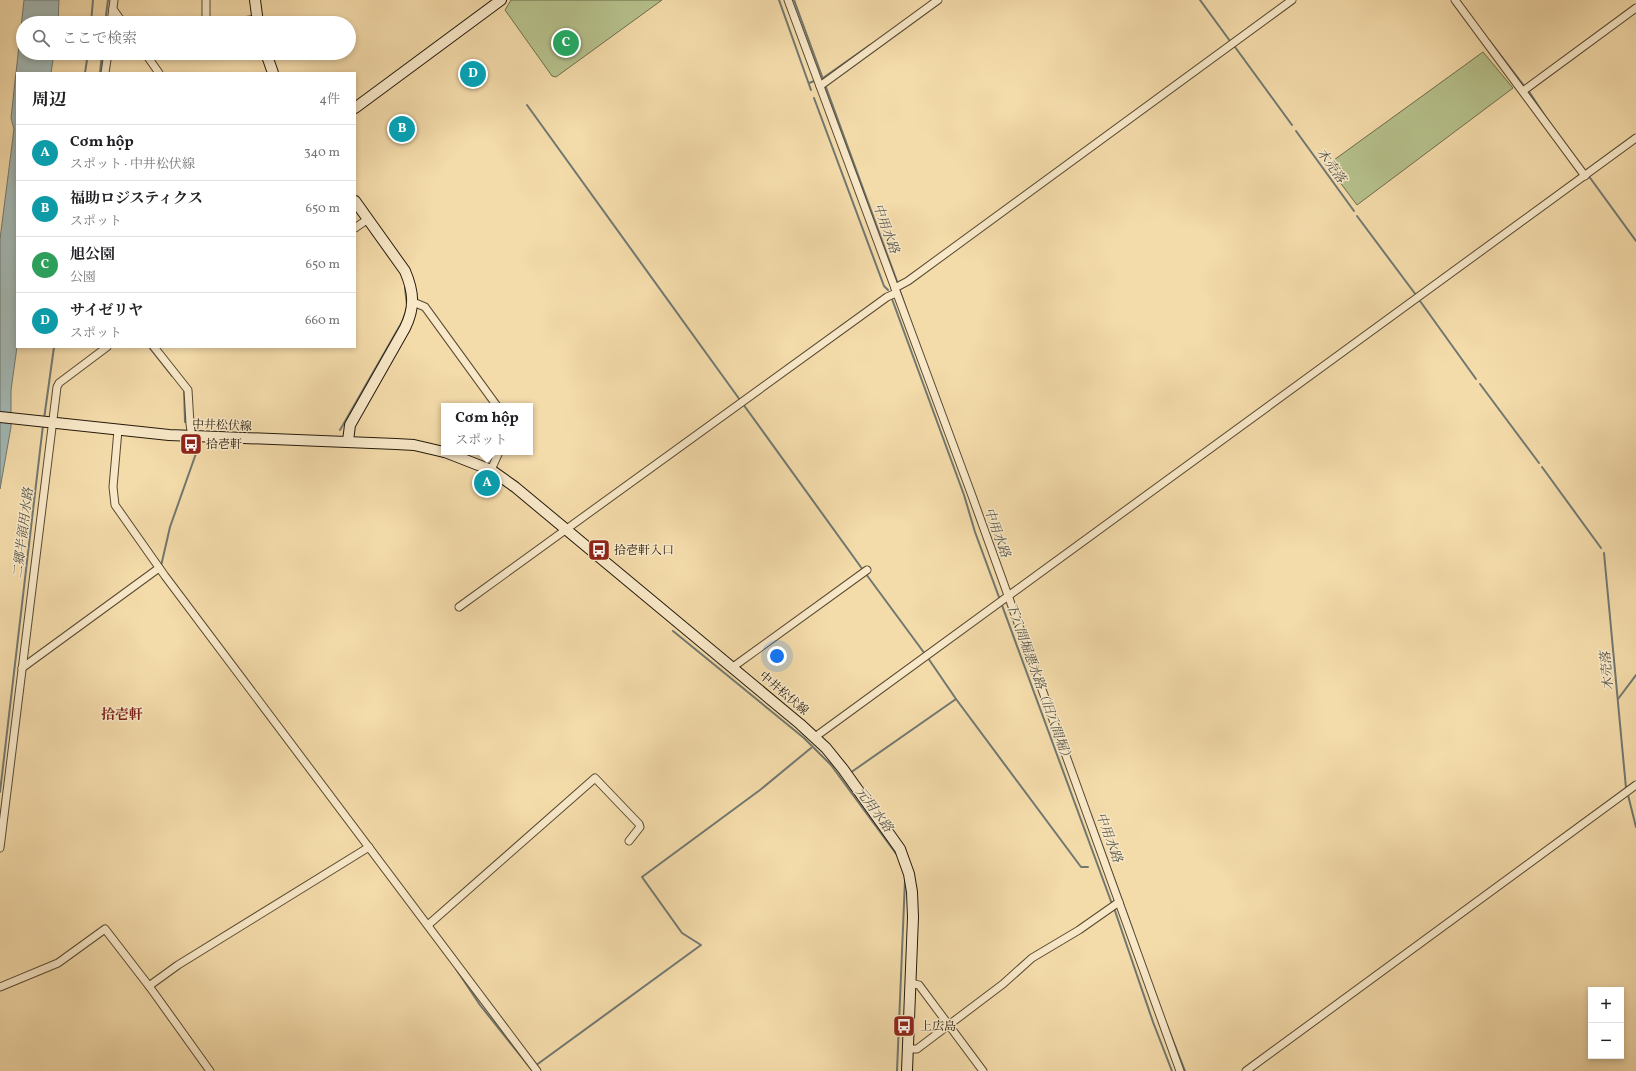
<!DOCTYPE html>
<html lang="ja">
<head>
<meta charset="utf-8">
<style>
  :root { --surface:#fff; --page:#f6f6f6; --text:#202124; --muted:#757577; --line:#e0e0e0; --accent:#8f2418 }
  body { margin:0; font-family:Vollkorn,"Noto Serif JP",serif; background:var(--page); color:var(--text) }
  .controls { position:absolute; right:12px; bottom:12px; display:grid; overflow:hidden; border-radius:0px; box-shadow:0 2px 6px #0003 }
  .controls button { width:36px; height:36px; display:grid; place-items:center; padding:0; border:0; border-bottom:1px solid var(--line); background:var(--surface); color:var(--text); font:20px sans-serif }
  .you { position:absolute; left:777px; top:656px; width:14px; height:14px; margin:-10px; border:3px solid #fff; border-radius:50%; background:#1a73e8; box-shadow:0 0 0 6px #1a73e833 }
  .badge { display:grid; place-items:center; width:26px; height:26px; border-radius:50%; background:var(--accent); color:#fff; font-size:13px; font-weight:700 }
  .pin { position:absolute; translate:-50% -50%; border:2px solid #fff; box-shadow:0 1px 4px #0006 }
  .popup { position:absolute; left:441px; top:403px; width:92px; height:52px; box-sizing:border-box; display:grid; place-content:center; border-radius:0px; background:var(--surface); filter:drop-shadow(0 1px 3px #0005); font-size:13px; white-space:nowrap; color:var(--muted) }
  .popup b { font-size:15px; color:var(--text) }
  .popup::after { content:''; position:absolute; left:50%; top:100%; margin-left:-8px; border:8px solid transparent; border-top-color:var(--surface) }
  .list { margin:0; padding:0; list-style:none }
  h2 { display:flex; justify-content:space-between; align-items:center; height:52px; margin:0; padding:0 16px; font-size:17px }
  h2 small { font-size:13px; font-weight:400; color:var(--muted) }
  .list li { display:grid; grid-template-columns:26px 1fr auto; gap:12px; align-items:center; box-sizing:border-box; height:56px; padding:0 16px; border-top:1px solid var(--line) }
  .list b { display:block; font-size:15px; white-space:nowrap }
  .list p { margin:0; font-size:13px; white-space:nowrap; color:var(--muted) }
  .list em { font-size:13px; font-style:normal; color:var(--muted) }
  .icon { flex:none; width:22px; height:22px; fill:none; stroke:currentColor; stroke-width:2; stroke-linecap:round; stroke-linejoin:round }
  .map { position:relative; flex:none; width:1636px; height:1071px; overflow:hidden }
  .search { position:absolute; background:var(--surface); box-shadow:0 2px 6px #0003; left:16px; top:16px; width:340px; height:44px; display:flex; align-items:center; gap:10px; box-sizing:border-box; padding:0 14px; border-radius:22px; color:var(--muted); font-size:15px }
  .panel { position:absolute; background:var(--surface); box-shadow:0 2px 6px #0003; left:16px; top:72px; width:340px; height:276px; border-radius:0px }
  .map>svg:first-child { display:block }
  .green { fill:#b6c18c; stroke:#6d6d4b }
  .water { fill:#a2b8b5; stroke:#707871 }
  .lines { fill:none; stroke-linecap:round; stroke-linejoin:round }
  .stream { stroke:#707871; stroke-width:2 }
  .street-casing { stroke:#584a32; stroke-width:9 }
  .secondary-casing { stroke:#24190a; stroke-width:12 }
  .street { stroke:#f8e8c8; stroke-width:7 }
  .secondary { stroke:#f8e8c8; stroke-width:10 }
  .labels { text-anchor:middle; stroke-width:3; stroke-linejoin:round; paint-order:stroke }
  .street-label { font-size:12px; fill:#24190a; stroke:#f8e8c8 }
  .poi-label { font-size:12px; fill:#24190a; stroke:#f8e8c8; text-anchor:start }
  .water-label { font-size:13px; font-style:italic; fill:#505146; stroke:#f8e8c8 }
  .quarter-label { font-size:14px; font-weight:bold; fill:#7a1f14; stroke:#f8e8c8 }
</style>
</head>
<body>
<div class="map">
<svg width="1636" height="1071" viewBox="0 0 1636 1071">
  <rect width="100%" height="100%" fill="#f4dbaa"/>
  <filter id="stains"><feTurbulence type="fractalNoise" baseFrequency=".005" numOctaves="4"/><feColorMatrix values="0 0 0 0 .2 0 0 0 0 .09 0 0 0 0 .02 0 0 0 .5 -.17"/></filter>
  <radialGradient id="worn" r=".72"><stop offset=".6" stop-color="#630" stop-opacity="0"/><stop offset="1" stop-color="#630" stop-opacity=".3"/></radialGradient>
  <g class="green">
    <polygon points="511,0 662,0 556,77 552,76 505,10"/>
    <polygon points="1483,52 1513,88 1357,205 1327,165"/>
  </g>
  <polygon class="water" points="24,0 59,0 58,23 23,23 23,53 54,53 51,73 17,73 17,347 11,390 11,427 0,489 0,239 14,129 11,118"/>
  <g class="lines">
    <g class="stream">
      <polyline points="779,0 811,90"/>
      <polyline points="794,0 898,284"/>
      <polyline points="1200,0 1230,41"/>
      <polyline points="91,23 93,0"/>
      <polyline points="105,23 108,0"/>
      <polyline points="1489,40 1525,87"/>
      <polyline points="1235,47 1292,125"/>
      <polyline points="85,73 88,53"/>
      <polyline points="100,73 102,53"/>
      <polyline points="823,78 870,45"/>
      <polyline points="809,83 817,80"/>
      <polyline points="1528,90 1551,125"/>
      <polyline points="814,98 884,286 888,290"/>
      <polyline points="527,105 740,400"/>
      <polyline points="1296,131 1354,211"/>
      <polyline points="1588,175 1636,241"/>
      <polyline points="1357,216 1416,295"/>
      <polyline points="405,288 407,305"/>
      <polyline points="899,288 913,328"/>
      <polyline points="892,299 964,495 975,532 1112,904"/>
      <polyline points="1420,301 1476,379"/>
      <polyline points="149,347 172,376"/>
      <polyline points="1480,384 1539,463"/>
      <polyline points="184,390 185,422"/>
      <polyline points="743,404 863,570"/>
      <polyline points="44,419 54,347"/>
      <polyline points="340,430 402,322 406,311"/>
      <polyline points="1542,467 1601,548"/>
      <polyline points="1604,553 1626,788"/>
      <polyline points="161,566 170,527 199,445"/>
      <polyline points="866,574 925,654"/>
      <polyline points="673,631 804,738 831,765 897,855"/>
      <polyline points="928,658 956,699 1081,867 1088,867"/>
      <polyline points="1618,699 1636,675"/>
      <polyline points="850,773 956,699"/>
      <polyline points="0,792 43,425"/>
      <polyline points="1628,795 1636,827"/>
      <polyline points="1091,815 1133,931"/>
      <polyline points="1114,908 1153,1022 1172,1071"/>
      <polyline points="456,969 480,1005 531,1069"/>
      <polyline points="1167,1025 1185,1071"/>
      <polyline points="535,1066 701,945 682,933 642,877 760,790 811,748"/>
      <polyline points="897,1071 905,880"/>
    </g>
    <g class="street-casing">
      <g id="street">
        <polyline points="206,0 206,23"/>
        <polyline points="788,0 971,493 1180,1071"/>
        <polyline points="1455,0 1585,176"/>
        <polyline points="113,9 123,23"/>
        <polyline points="111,23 114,0"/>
        <polyline points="229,23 257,19"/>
        <polyline points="145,53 159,73"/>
        <polyline points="105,73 108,53"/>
        <polyline points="820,86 938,0"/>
        <polyline points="1523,91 1636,8"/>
        <polyline points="355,228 368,219"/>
        <polyline points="895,288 908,281 1292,0"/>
        <polyline points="413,302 425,307 497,406"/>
        <polyline points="154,347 188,390 190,424 192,437"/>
        <polyline points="118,430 113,487 115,505 165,576 537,1071"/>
        <polyline points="491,470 499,452"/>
        <polyline points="459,607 887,297 896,293"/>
        <polyline points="733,667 867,570"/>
        <polyline points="22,668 159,568"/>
        <polyline points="815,737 1636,138"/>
        <polyline points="0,848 57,387 59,383 107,347"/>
        <polyline points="428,925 595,778 639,824 640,827 629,841"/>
        <polyline points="911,983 919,985 983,1071"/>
        <polyline points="149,986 178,965 369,847"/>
        <polyline points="0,987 58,963 105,929 149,986 210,1071"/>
        <polyline points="908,1049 917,1049 1003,984 1032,958 1079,930 1119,902"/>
        <polyline points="1246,1071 1636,785"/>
      </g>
    </g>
    <g class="secondary-casing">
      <g id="secondary">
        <polyline points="255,0 258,23"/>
        <polyline points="266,53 273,73"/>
        <polyline points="355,108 501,0"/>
        <polyline points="0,417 169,435 396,444 414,445 444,452"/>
        <path d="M348,441L350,425L405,328C415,308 414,292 405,271L355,201"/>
        <polyline points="445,452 491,470 515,487 800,724 826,748 843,769 900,849 909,874 912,892 913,917 907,1071"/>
      </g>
    </g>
    <use href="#street" class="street"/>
    <use href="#secondary" class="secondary"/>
  </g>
  <defs>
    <g id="bus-square" transform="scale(1.15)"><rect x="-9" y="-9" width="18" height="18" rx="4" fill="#8f2418" stroke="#f8e8c8"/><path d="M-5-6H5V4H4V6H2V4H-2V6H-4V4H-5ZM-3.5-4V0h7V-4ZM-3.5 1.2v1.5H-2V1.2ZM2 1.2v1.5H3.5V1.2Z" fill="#fff"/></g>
  </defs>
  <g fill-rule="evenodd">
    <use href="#bus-square" x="191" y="444"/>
    <use href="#bus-square" x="599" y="550"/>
    <use href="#bus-square" x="904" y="1026"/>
  </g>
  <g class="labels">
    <g class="street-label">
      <text transform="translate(222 425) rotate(2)" y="4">中井松伏線</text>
      <text transform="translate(784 693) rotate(40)" y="4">中井松伏線</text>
    </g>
    <g class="poi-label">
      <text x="206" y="448">拾壱軒</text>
      <text x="614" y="554">拾壱軒入口</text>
      <text x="920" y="1030">上広島</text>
    </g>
    <g class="water-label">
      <text transform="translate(1332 165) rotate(54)" y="5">木売落</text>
      <text transform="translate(887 228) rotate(70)" y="5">中用水路</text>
      <text transform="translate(998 532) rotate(70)" y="5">中用水路</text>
      <text transform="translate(22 533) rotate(-83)" y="5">二郷半領用水路</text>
      <text transform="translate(1606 671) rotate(-95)" y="5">木売落</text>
      <text transform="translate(1040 682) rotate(70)" y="5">下八間堀悪水路（旧八間堀）</text>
      <text transform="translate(875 809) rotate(53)" y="5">元用水路</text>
      <text transform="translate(1110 837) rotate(70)" y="5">中用水路</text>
    </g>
    <g class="quarter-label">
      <text x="122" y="719">拾壱軒</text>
    </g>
  </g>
  <rect width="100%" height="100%" filter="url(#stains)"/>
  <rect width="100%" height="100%" fill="url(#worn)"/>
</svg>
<div class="controls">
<button>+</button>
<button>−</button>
</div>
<div class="you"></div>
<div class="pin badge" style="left:487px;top:483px;background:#0f9aa8">A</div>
<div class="popup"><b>Cơm hộp</b>スポット</div>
<div class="pin badge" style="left:402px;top:129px;background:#0f9aa8">B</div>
<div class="pin badge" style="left:566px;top:43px;background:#2e9e5b">C</div>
<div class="pin badge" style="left:473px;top:74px;background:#0f9aa8">D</div>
<div class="search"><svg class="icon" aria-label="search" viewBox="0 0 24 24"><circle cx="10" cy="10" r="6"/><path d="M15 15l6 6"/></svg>ここで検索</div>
<section class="panel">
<h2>周辺<small>4件</small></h2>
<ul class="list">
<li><span class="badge" style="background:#0f9aa8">A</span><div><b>Cơm hộp</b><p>スポット · 中井松伏線</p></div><em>340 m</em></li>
<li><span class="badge" style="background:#0f9aa8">B</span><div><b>福助ロジスティクス</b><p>スポット</p></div><em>650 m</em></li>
<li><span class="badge" style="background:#2e9e5b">C</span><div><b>旭公園</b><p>公園</p></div><em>650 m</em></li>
<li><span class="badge" style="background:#0f9aa8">D</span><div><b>サイゼリヤ</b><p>スポット</p></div><em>660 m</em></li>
</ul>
</section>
</div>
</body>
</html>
